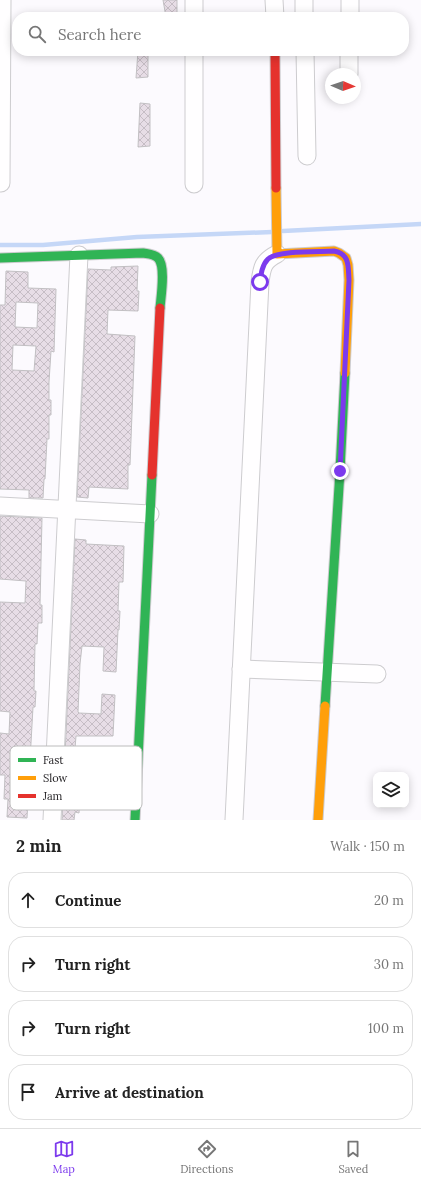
<!DOCTYPE html>
<html lang="en">
<head>
<meta charset="utf-8">
<style>
  :root { --surface:#fff; --page:#f6f6f6; --text:#222; --muted:#767676; --line:#e0e0e0; --accent:#7c3aed }
  body { margin:0; font-family:Lora,serif; background:var(--page); color:var(--text) }
  .controls { position:absolute; right:12px; bottom:12px; display:grid; overflow:hidden; border-radius:8px; box-shadow:0 2px 10px #0003 }
  .controls button { width:36px; height:36px; display:grid; place-items:center; padding:0; border:0; border-bottom:1px solid var(--line); background:var(--surface); color:var(--text); font:20px sans-serif }
  .compass { position:absolute; left:325px; top:68px; width:36px; height:36px; border-radius:50%; background:var(--surface); box-shadow:0 2px 10px #0003; rotate:92deg }
  .stop { position:absolute; width:12px; height:12px; margin:-9px; border:3px solid #7c3aed; border-radius:50%; background:#fff }
  .stop.end { background:#7c3aed; border-color:#fff; box-shadow:0 1px 4px #0008 }
  .list { margin:0; padding:0; list-style:none }
  h2 { display:flex; justify-content:space-between; align-items:center; height:52px; margin:0; padding:0 16px; font-size:17px }
  h2 small { font-size:13px; font-weight:400; color:var(--muted) }
  .list li { display:grid; grid-template-columns:26px 1fr auto; gap:12px; align-items:center; box-sizing:border-box; height:56px; margin:0 8px 8px; padding:0 8px; border:1px solid var(--line); border-radius:16px }
  .list b { display:block; font-size:15px; white-space:nowrap }
  .list em { font-size:13px; font-style:normal; color:var(--muted) }
  .icon { flex:none; width:22px; height:22px; fill:none; stroke:currentColor; stroke-width:2; stroke-linecap:round; stroke-linejoin:round }
  .map { position:relative; flex:none; width:421px; height:820px; overflow:hidden }
  .search { position:absolute; background:var(--surface); box-shadow:0 2px 10px #0003; left:12px; right:12px; top:12px; height:44px; display:flex; align-items:center; gap:10px; box-sizing:border-box; padding:0 14px; border-radius:16px; color:var(--muted); font-size:15px }
  .sheet { height:308px; background:var(--surface) }
  nav { display:flex; justify-content:space-around; align-items:center; box-sizing:border-box; height:56px; border-top:1px solid var(--line); background:var(--surface); font-size:11px; color:var(--muted) }
  nav a { display:grid; justify-items:center; gap:2px }
  nav .on { color:var(--accent) }
  .map>svg:first-child { display:block }
  .lines { fill:none; stroke-linecap:round; stroke-linejoin:round }
  .stream { stroke:#c5d7f7; stroke-width:4.5 }
  .building { fill:url(#building-cross-hatch); stroke:#c2c0c3; fill-rule:evenodd }
  .street-casing { stroke:#cdcccf; stroke-width:19 }
  .fast-casing { stroke:#cdcccf; stroke-width:11 }
  .slow-casing { stroke:#cdcccf; stroke-width:11 }
  .jam-casing { stroke:#cdcccf; stroke-width:11 }
  .street { stroke:#fffeff; stroke-width:17 }
  .fast { stroke:#30b455; stroke-width:9 }
  .slow { stroke:#ff9f0a; stroke-width:9 }
  .jam { stroke:#e5322d; stroke-width:9 }
  .route { stroke:#7c3aed; stroke-width:5 }
  .key { fill:#fff; stroke:#bcbcbc; stroke-width:1 }
  .key-label { font-size:11px; fill:#201e21 }
</style>
</head>
<body>
<div class="map">
<svg width="421" height="820" viewBox="0 0 421 820">
  <defs>
    <pattern id="building-cross-hatch" width="8" height="8" patternUnits="userSpaceOnUse"><rect width="8" height="8" fill="#e7dde6"/><path d="M0 0l8 8M0 8l8-8" fill="none" stroke="#c6bdc5"/></pattern>
  </defs>
  <rect width="100%" height="100%" fill="#fcfafe"/>
  <g class="lines">
    <g class="stream">
      <polyline points="283,231 421,224"/>
      <polyline points="0,245 43,245 137,237 272,232"/>
    </g>
  </g>
  <g class="building">
    <polygon points="163,0 177,0 177,17 166,17"/>
    <polygon points="138,51 148,51 148,77 136,78"/>
    <polygon points="140,103 150,104 150,146 138,147"/>
    <polygon points="138,266 137,291 139,291 138,311 108,310 107,334 135,336 130,465 128,465 128,489 89,487 88,498 77,497 88,269 111,270 111,267"/>
    <path d="M6,271L28,272V288L56,289L54,352L51,351L49,382V400H51V415H49V439H47L45,479H44L43,498H29V490L0,489V305H5ZM16,302L38,303L37,328L15,327ZM13,345L36,346L34,371L12,370Z"/>
    <polygon points="0,516 42,518 40,605 42,605 42,623 38,623 37,644 35,644 34,691 36,691 35,707 33,707 29,779 32,779 31,800 28,800 27,818 7,817 8,799 4,799 5,775 0,775 0,733 9,734 10,712 0,711 0,602 25,603 26,581 0,579"/>
    <polygon points="75,539 86,540 86,544 124,546 123,582 119,582 118,611 120,611 119,630 118,630 116,672 103,671 104,647 82,646 80,664 78,712 79,713 101,714 102,694 115,695 113,736 76,736 73,775 75,775 74,794 80,794 79,813 75,812 74,820 62,820"/>
  </g>
  <g class="lines">
    <g class="street-casing">
      <g id="street">
        <polyline points="274,0 275,17"/>
        <polyline points="304,0 304,17"/>
        <polyline points="194,17 194,0"/>
        <polyline points="350,17 350,0"/>
        <polyline points="305,51 307,156"/>
        <polyline points="349,74 349,51"/>
        <polyline points="1,183 2,0"/>
        <polyline points="194,184 194,51"/>
        <polyline points="0,506 150,514"/>
        <polyline points="241,669 377,674"/>
        <polyline points="52,820 79,255"/>
        <path d="M234,820L260,282C262,267 263,261 277,254"/>
      </g>
    </g>
    <g class="fast-casing">
      <g id="fast">
        <path d="M0,258L143,253C148,254 154,254 158,258C166,266 161,296 160,308"/>
        <polyline points="325,706 340,471 345,373"/>
        <polyline points="135,820 152,475"/>
      </g>
    </g>
    <g class="slow-casing">
      <g id="slow">
        <polyline points="276,188 277,254 334,251 339,253 346,258 348,265 349,280 345,373"/>
        <polyline points="318,820 325,706"/>
      </g>
    </g>
    <g class="jam-casing">
      <g id="jam">
        <polyline points="275,51 276,188"/>
        <polyline points="152,475 160,308"/>
      </g>
    </g>
    <use href="#street" class="street"/>
    <use href="#fast" class="fast"/>
    <use href="#slow" class="slow"/>
    <use href="#jam" class="jam"/>
  </g>
  <g class="lines">
    <path class="route" d="M260,282C261,274 262,265 268,259C278,250 319,252 334,251C350,254 348,266 349,280L340,471"/>
  </g>
  <rect x="10" y="746" width="132" height="64" rx="6" class="key"/>
  <rect x="18" y="758" width="18" height="4" fill="#30b455"/>
  <rect x="18" y="776" width="18" height="4" fill="#ff9f0a"/>
  <rect x="18" y="794" width="18" height="4" fill="#e5322d"/>
  <g class="key-label">
    <text x="43" y="764">Fast</text>
    <text x="43" y="782">Slow</text>
    <text x="43" y="800">Jam</text>
  </g>
</svg>
<div class="controls">
<button><svg class="icon" aria-label="layers" viewBox="0 0 24 24"><path d="M12 4l9 5-9 5-9-5zM3 14l9 5 9-5"/></svg></button>
</div>
<svg class="compass" viewBox="-18 -18 36 36"><path d="M0-13l5 13h-10z" fill="#e53935"/><path d="M0 13l5-13h-10z" fill="#767676"/></svg>
<div class="stop" style="left:260px;top:282px"></div>
<div class="stop end" style="left:340px;top:471px"></div>
<div class="search"><svg class="icon" aria-label="search" viewBox="0 0 24 24"><circle cx="10" cy="10" r="6"/><path d="M15 15l6 6"/></svg>Search here</div>
</div>
<section class="sheet">
<h2>2 min<small>Walk · 150 m</small></h2>
<ul class="list">
<li><svg class="icon" aria-label="ahead" viewBox="0 0 24 24"><path d="M12 20V5M6 11l6-6 6 6"/></svg><div><b>Continue</b></div><em>20 m</em></li>
<li><svg class="icon" aria-label="right" viewBox="0 0 24 24"><path d="M7 20v-9h11M14 6l5 5-5 5"/></svg><div><b>Turn right</b></div><em>30 m</em></li>
<li><svg class="icon" aria-label="right" viewBox="0 0 24 24"><path d="M7 20v-9h11M14 6l5 5-5 5"/></svg><div><b>Turn right</b></div><em>100 m</em></li>
<li><svg class="icon" aria-label="arrive" viewBox="0 0 24 24"><path d="M6 21V4h12l-3 4 3 4H6"/></svg><div><b>Arrive at destination</b></div></li>
</ul>
</section>
<nav>
<a class="on"><svg class="icon" aria-label="map" viewBox="0 0 24 24"><path d="M3 6l6-2 6 2 6-2v14l-6 2-6-2-6 2zM9 4v14M15 6v14"/></svg>Map</a>
<a><svg class="icon" aria-label="directions" viewBox="0 0 24 24"><path d="M12 3l9 9-9 9-9-9zM9 14v-3h6M13 9l2 2-2 2"/></svg>Directions</a>
<a><svg class="icon" aria-label="saved" viewBox="0 0 24 24"><path d="M7 4h10v16l-5-4-5 4z"/></svg>Saved</a>
</nav>
</body>
</html>
